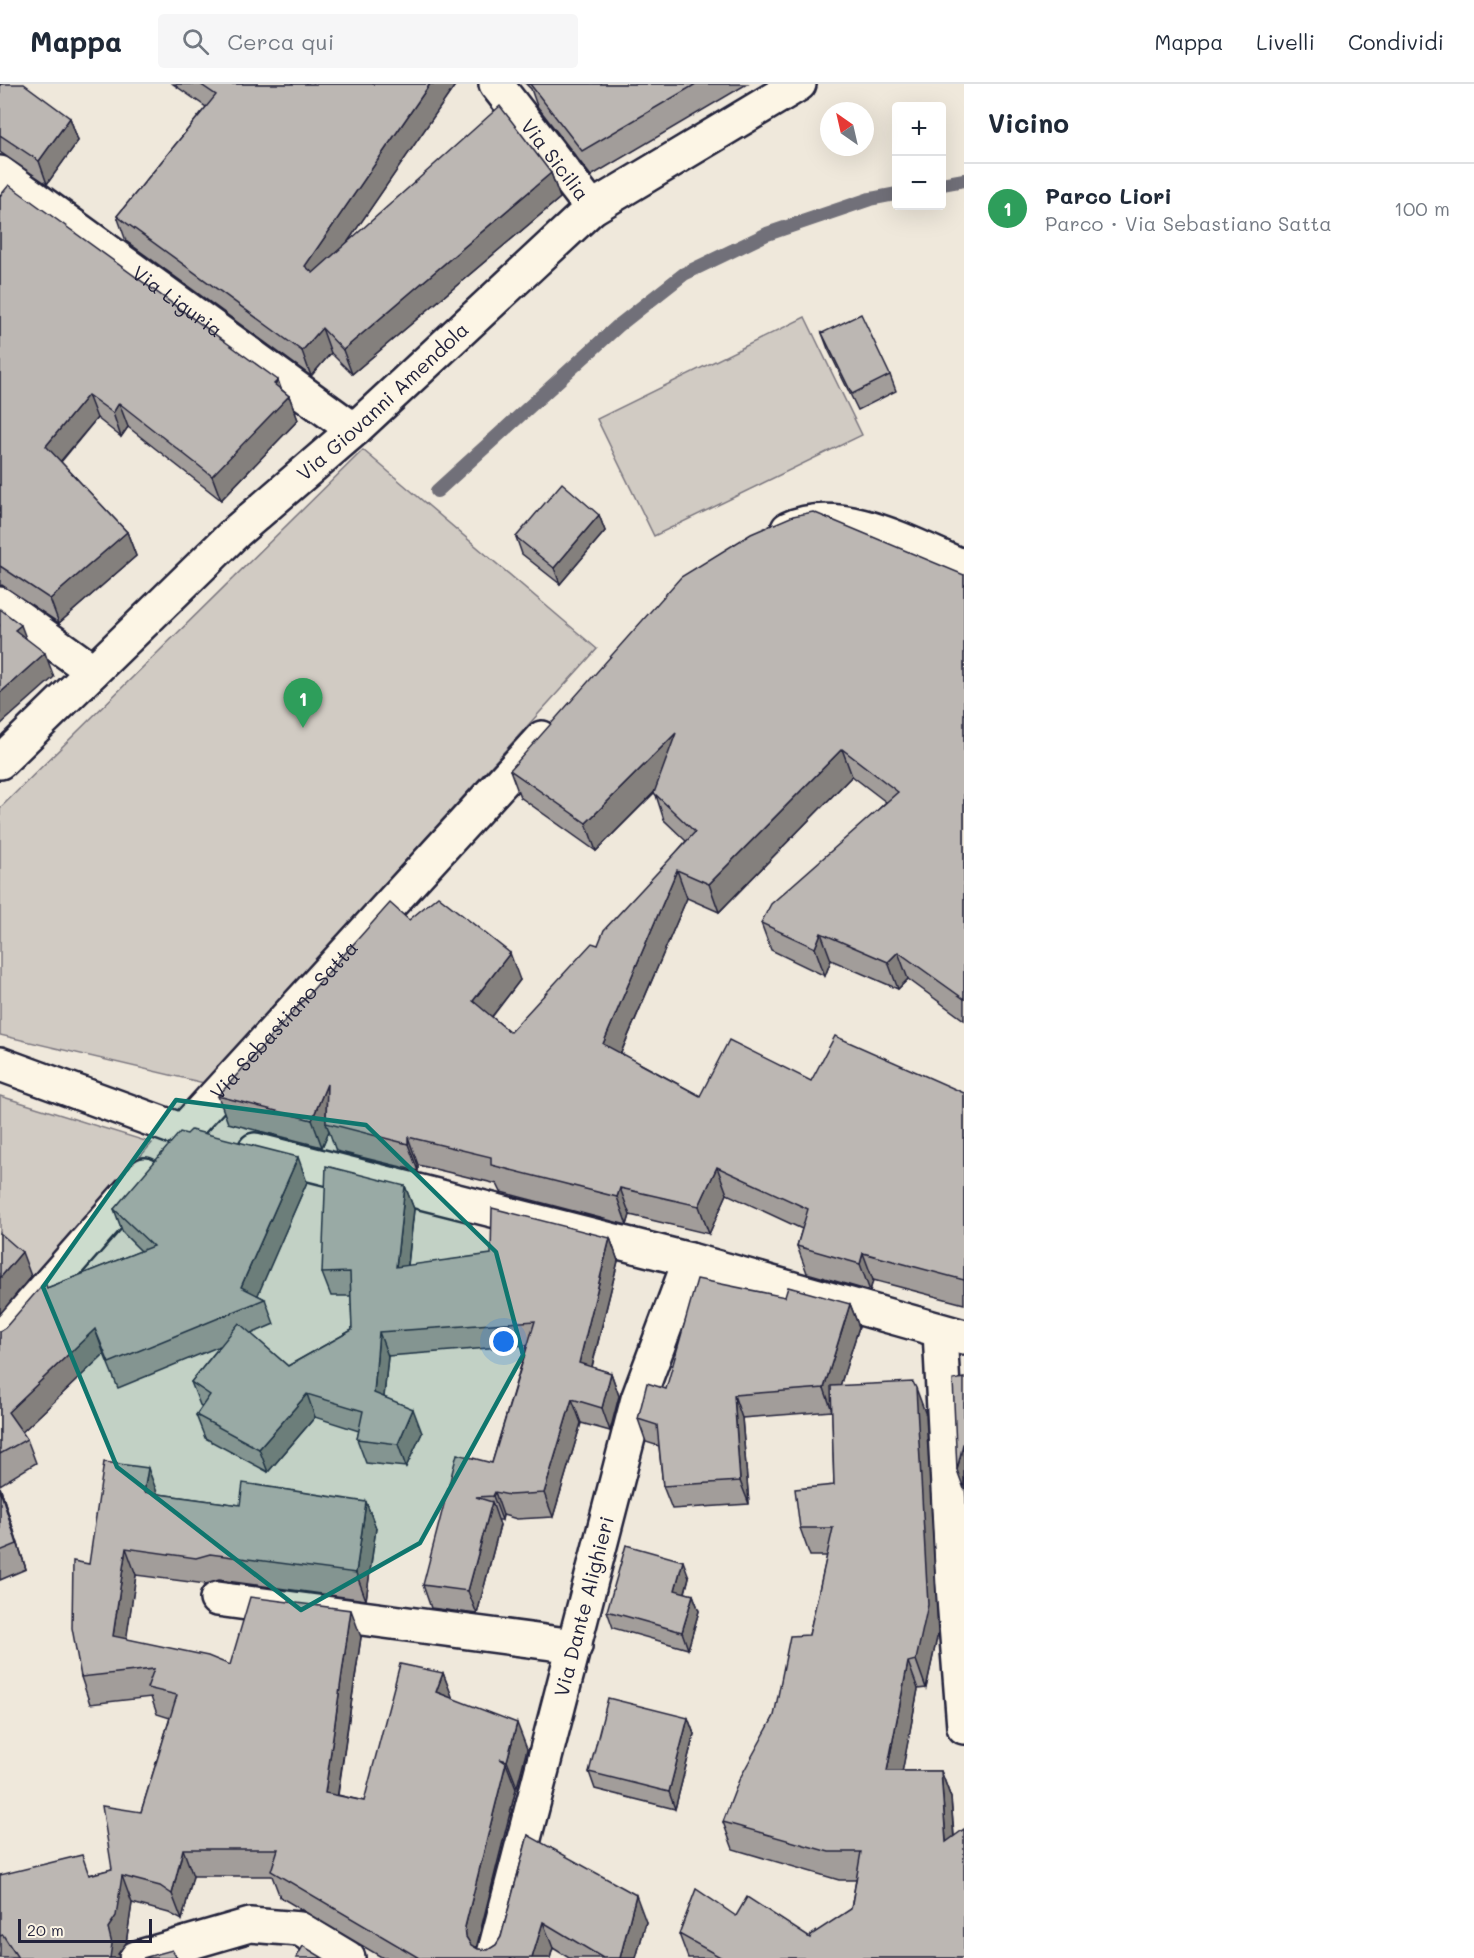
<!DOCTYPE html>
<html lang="it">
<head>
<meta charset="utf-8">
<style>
  :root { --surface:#fff; --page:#f6f6f7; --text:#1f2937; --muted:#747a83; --line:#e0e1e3; --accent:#d1495b }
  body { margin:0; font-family:Mali,sans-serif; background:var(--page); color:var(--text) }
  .controls { position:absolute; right:18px; top:18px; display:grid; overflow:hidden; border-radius:6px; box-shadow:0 6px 24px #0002 }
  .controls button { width:54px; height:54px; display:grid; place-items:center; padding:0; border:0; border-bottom:2px solid var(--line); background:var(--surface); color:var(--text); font:30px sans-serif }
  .compass { position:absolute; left:820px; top:18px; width:54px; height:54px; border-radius:50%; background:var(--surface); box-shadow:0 6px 24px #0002; rotate:326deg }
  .scale { position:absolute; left:18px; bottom:15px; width:134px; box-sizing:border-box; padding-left:6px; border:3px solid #22223b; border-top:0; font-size:16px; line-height:21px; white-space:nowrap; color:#22223b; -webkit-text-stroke:4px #fcf5e5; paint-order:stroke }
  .you { position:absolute; left:504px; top:1258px; width:21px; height:21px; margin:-15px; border:4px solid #fff; border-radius:50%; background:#1a73e8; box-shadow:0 0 0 9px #1a73e833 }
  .badge { display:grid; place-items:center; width:39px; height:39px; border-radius:50%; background:var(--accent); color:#fff; font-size:20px; font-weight:700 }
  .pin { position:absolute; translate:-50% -50px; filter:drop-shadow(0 2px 3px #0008) }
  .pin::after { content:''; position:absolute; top:32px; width:21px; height:18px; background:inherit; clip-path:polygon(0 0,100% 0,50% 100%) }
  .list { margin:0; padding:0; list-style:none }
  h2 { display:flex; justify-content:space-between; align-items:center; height:78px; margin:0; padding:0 24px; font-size:26px }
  h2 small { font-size:20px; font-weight:400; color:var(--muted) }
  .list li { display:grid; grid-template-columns:39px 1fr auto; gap:18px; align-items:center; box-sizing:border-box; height:90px; padding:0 24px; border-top:2px solid var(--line) }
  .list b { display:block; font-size:22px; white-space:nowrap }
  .list p { margin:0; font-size:20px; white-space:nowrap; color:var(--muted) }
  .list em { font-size:20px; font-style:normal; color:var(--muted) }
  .icon { flex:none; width:33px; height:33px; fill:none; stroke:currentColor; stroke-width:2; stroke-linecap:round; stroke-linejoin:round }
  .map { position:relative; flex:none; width:964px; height:1874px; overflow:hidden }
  header { display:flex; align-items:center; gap:36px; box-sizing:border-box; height:84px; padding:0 30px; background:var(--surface); border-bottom:2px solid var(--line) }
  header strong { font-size:28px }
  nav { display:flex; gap:33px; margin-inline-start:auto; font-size:21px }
  .search { width:420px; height:54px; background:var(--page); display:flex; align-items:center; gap:15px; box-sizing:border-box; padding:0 21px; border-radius:6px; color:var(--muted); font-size:22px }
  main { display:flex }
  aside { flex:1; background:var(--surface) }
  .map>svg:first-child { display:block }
  .green { fill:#d1cbc3; stroke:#7a767f; stroke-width:1.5 }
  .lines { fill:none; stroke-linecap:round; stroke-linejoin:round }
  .stream { stroke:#716f79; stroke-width:14 }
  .street-casing { stroke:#22223b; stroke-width:38 }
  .secondary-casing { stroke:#22223b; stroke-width:38 }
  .street { stroke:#fcf5e5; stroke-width:33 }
  .secondary { stroke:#fcf5e5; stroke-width:33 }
  .wall { fill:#a29d9a; stroke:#22223b; stroke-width:1.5 }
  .shaded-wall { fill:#84807d; stroke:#22223b; stroke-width:1.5 }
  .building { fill:#bcb7b3; stroke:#22223b; stroke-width:1.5 }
  .marked { fill:#0f766e; fill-opacity:0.2; stroke:#0f766e; stroke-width:4.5; stroke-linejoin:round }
  .labels { text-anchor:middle; stroke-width:4.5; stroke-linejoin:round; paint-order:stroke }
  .street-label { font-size:20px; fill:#22223b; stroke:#fcf5e5 }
</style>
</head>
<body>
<header>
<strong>Mappa</strong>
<div class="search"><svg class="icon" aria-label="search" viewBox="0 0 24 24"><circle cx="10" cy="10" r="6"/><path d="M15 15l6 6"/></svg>Cerca qui</div>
<nav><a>Mappa</a><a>Livelli</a><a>Condividi</a></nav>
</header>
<main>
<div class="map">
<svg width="964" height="1874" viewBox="0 0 964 1874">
  <rect width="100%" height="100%" fill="#efe8db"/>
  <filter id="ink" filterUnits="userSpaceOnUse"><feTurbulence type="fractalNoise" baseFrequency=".0167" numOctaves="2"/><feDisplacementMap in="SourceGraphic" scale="12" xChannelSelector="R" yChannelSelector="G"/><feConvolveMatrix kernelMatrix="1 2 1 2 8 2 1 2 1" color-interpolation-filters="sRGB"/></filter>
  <g filter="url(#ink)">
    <g class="green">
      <polygon points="805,233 862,351 654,452 597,335"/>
      <polygon points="363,366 597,565 204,999 0,951 0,724"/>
      <polygon points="0,1012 152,1059 0,1231"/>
    </g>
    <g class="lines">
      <g class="stream">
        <polyline points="942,100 964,96"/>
        <polyline points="437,407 618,242 684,190 767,150 870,115 896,110"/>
      </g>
      <g class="street-casing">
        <g id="street">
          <path id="s1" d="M496,0L592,124"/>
          <path id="s2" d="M0,89L354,346"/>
          <polyline points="0,520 93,587"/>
          <polyline points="255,1066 690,1176 964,1253"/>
          <polyline points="940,1247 953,1502 964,1643"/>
          <polyline points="0,1256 145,1091"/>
          <polyline points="217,1515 575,1562"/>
          <polyline points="136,1874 250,1841 300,1845 348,1874"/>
          <path id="s3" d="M493,1874L638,1315L690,1176"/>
        </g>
      </g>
      <g class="secondary-casing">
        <g id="secondary">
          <path d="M788,445C842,420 913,462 964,483"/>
          <path id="s4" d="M0,678L237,447L354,346L592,124L799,0"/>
          <path id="s5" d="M0,980L183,1047L542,654"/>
        </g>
      </g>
      <use href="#street" class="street"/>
      <use href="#secondary" class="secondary"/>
    </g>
    <g class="wall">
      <polygon points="0,0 70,34 78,57 47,100 0,68"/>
      <polygon points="173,0 456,0 346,160 551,89 560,114 352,290 331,269 311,292 126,157 117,132 206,23"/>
      <polygon points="526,0 747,0 591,92 537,22 531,5"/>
      <polygon points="0,112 281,305 289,312 298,336 221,416 128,343 121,353 97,334 61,378 127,448 136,472 59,539 2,501 0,502"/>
      <polygon points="822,249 890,291 896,307 858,326 828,265"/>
      <polygon points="599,431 605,447 560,500 522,470 516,453"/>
      <polygon points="964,491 964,936 908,895 898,905 831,876 825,892 771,866 761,839 886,718 852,692 719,828 687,814 621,969 700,1012 811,997 964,1009 964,1220 873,1196 870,1207 807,1189 797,1162 802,1145 727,1110 709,1150 630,1131 627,1141 501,1108 497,1100 418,1081 418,1087 336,1067 329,1047 322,1063 228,1039 218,1012 409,836 520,896 492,933 510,948 598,861 686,757 664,736 655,708 596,767 520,713 510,686"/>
      <polygon points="307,1098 257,1211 265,1215 274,1240 251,1250 288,1282 352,1246 351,1212 331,1212 322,1189 405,1102 414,1125 408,1182 610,1154 618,1177 592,1283 611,1289 619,1312 610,1347 581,1339 553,1433 517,1435 503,1431 502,1436 498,1436 500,1441 477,1530 431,1524 423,1501 492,1379 527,1261 388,1272 384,1313 422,1349 406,1383 366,1379 357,1355 359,1347 315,1333 268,1388 205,1354 196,1331 202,1323 200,1321 191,1298 220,1262 118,1304 104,1270 22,1348 27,1355 36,1379 0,1401 0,1247 5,1244 47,1204 141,1167 123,1149 114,1125"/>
      <polygon points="785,1213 850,1220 859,1243 840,1302 926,1331 938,1549 926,1604 918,1605 902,1687 941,1687 951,1714 964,1874 688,1874 679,1850 736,1832 810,1854 851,1825 856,1796 839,1796 733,1765 723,1738 774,1632 809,1551 827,1472 810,1472 800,1444 834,1401 832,1327 742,1334 749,1420 672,1425 663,1402 659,1362 646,1358 638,1335 666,1305"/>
      <polygon points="0,1403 26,1485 0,1496"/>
      <polygon points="158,1410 240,1421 366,1418 376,1444 366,1516 219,1496 206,1500 136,1491 126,1555 230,1581 361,1553 338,1711 364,1717 443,1589 452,1614 527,1665 517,1703 515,1703 516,1705 476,1864 478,1865 488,1866 496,1861 501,1853 528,1751 646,1838 636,1874 569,1874 553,1864 550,1874 383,1874 280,1813 272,1792 193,1792 182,1836 169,1829 132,1819 126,1859 118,1870 119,1874 0,1874 0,1791 89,1791 112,1785 141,1728 170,1634 157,1630 151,1613 90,1620 81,1593 89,1480"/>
      <polygon points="689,1493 685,1509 693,1511 699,1527 688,1565 613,1544 607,1527"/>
      <polygon points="688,1634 694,1650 675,1725 595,1705 589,1688"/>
    </g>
    <g class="shaded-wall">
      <polygon points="430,0 456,0 314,207 305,182"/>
      <polygon points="70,34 78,57 47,100 39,77"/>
      <polygon points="551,89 560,114 352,290 343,266"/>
      <polygon points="322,244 331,269 311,292 302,267"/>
      <polygon points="278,296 285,316 289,312 298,336 221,416 212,392"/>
      <polygon points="88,311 97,334 54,385 46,362"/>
      <polygon points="119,319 128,343 121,353 113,329"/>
      <polygon points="599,431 605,447 560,500 554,484"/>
      <polygon points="127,448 136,472 59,539 50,515"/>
      <polygon points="21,541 30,565 15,546"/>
      <polygon points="45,569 54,593 0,641 0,609"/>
      <polygon points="676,649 686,676 596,767 586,739"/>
      <polygon points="842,665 852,692 719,828 709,800"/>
      <polygon points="677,786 687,814 613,987 603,960"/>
      <polygon points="821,849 831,876 825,892 815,864"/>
      <polygon points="898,868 908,895 898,905 888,878"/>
      <polygon points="510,869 520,896 483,944 473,917"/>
      <polygon points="327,1000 326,1039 329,1047 322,1063 312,1036"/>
      <polygon points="408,1053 418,1081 418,1087 408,1060"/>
      <polygon points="298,1073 307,1098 254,1220 241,1203"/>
      <polygon points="717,1083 727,1110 709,1150 699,1122"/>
      <polygon points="405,1102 414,1125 405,1206 396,1183"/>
      <polygon points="620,1104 630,1131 627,1141 617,1113"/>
      <polygon points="610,1154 618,1177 587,1302 579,1279"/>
      <polygon points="22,1168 31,1192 0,1230 0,1194"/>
      <polygon points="863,1169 873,1196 870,1207 860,1180"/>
      <polygon points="850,1220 859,1243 832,1327 824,1304"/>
      <polygon points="95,1245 104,1270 17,1353 8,1328"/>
      <polygon points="379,1248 388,1272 382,1332 374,1309"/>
      <polygon points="611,1289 619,1312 610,1347 602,1324"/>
      <polygon points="916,1304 926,1331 938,1549 926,1604 916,1576"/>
      <polygon points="307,1310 315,1333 268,1388 259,1365"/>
      <polygon points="734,1311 742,1334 749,1420 740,1397"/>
      <polygon points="572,1315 581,1339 553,1433 544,1409"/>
      <polygon points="413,1325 422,1349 406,1383 398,1360"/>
      <polygon points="963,1360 964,1363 964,1405 957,1386"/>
      <polygon points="148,1384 158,1411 144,1408"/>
      <polygon points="0,1403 26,1485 0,1406"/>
      <polygon points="495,1408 503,1431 502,1436 493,1412"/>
      <polygon points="366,1418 376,1444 366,1516 356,1489"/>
      <polygon points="492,1418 500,1441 477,1530 468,1507"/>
      <polygon points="126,1464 136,1491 123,1578 113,1552"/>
      <polygon points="683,1477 689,1493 681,1523 675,1506"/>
      <polygon points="693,1511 699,1527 688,1565 682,1548"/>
      <polygon points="351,1526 361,1553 334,1735 325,1709"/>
      <polygon points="908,1578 918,1605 897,1715 887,1687"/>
      <polygon points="443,1589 453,1615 436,1608"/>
      <polygon points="688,1634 694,1650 675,1725 669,1708"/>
      <polygon points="517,1639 527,1665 517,1703 507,1677"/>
      <polygon points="506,1679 516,1705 475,1869 466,1853 465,1843"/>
      <polygon points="941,1687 951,1714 956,1785 946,1758"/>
      <polygon points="183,1765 193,1792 182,1836 172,1810"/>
      <polygon points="122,1792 132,1819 126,1859 118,1870 119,1874 110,1874 108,1844"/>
      <polygon points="636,1811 646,1838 636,1874 620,1874"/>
      <polygon points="543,1838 553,1864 550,1874 532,1874"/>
    </g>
    <g class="building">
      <polygon points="0,0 24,0 70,34 39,77 0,51"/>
      <polygon points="200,0 430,0 305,182 313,189 500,22 551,89 343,266 322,244 302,267 117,132 216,11"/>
      <polygon points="530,0 696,0 582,67"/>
      <polygon points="9,101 278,296 274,300 289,312 212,392 119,319 113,329 88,311 46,362 127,448 50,515 0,482 0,112"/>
      <polygon points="861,230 890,291 852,310 822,249"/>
      <polygon points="562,399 599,431 554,484 516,453"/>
      <polygon points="813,428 964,491 964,915 898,868 888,878 821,849 815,864 761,839 771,820 898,708 842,665 709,800 677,786 603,960 700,1012 729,956 811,997 835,952 964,1009 964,1196 863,1169 860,1180 797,1162 808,1125 717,1083 699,1122 620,1104 617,1113 491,1081 491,1073 408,1053 408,1060 326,1039 327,1000 312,1036 218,1012 390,819 409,836 438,812 510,869 473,917 510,948 592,859 598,861 604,846 695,748 654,709 676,649 586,739 510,686 681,493 751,450 793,432"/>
      <polygon points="0,525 21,541 15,546 45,569 0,609"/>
      <polygon points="191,1046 298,1073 241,1203 265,1215 109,1279 95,1245 8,1328 27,1355 0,1370 0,1247 5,1244 45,1198 47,1204 153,1162 114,1125 180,1048 187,1050"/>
      <polygon points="326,1082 405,1102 396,1183 491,1170 492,1124 610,1154 579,1279 611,1289 602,1324 572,1315 544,1409 509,1411 495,1408 493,1412 476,1413 492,1418 468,1507 423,1501 457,1370 492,1379 535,1237 379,1248 374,1309 413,1325 398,1360 357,1355 363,1327 307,1310 259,1365 196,1331 210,1311 191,1298 239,1239 288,1282 352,1246 350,1188 322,1189"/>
      <polygon points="0,1149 22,1168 0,1194"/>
      <polygon points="697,1195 785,1213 788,1203 850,1220 824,1304 734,1311 740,1397 663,1402 657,1341 638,1335 647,1299 666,1305"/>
      <polygon points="964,1294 964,1360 963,1360 957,1386 953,1296"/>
      <polygon points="913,1298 916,1304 928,1521 916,1576 908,1578 887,1687 941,1687 946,1758 964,1745 964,1874 722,1874 679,1850 696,1805 736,1832 747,1813 810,1854 811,1851 851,1825 861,1768 829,1768 723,1738 739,1696 774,1632 790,1552 809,1551 833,1444 800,1444 795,1405 834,1401 831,1302"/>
      <polygon points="104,1378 148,1384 144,1408 240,1421 243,1399 366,1418 356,1489 210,1470 196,1474 126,1464 113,1552 208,1572 230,1581 250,1513 351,1526 325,1709 364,1717 400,1580 443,1589 436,1608 517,1639 507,1677 500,1675 506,1679 465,1843 466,1853 471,1861 478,1865 488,1866 496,1861 501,1853 528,1751 636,1811 620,1874 603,1874 543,1838 532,1874 419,1874 271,1787 278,1765 183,1765 172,1810 160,1802 122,1792 116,1832 108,1844 112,1860 110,1874 18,1874 3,1851 0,1852 0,1791 82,1771 89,1791 112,1785 102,1722 141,1728 177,1611 147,1604 154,1585 81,1593 72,1544 73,1477 89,1480"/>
      <polygon points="0,1406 17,1460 0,1467"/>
      <polygon points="626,1461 683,1477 675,1506 693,1511 682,1548 607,1527"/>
      <polygon points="608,1614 688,1634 669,1708 589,1688"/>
      <polygon points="303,1862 323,1874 296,1874"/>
      <polygon points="172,1866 177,1874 143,1874"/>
    </g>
  </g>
  <path class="marked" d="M176,1016L366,1041L496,1168L523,1271L420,1459L301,1526L117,1383L43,1203Z"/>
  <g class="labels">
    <g class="street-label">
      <text dy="7" stroke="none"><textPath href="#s1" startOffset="96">Via Sicilia</textPath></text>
      <text dy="7" stroke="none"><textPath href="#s2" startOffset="219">Via Liguria</textPath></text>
      <text dy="7" stroke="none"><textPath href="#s4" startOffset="526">Via Giovanni Amendola</textPath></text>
      <text dy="7" stroke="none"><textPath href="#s5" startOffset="345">Via Sebastiano Satta</textPath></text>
      <text dy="7" stroke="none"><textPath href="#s3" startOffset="363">Via Dante Alighieri</textPath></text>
    </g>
  </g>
</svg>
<div class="controls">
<button>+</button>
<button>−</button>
</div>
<svg class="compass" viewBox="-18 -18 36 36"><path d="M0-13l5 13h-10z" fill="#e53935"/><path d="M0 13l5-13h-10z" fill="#747a83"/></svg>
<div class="scale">20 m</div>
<div class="you"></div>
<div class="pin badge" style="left:303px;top:644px;background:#2e9e5b">1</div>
</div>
<aside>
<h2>Vicino<small></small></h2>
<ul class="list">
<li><span class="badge" style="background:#2e9e5b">1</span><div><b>Parco Liori</b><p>Parco · Via Sebastiano Satta</p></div><em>100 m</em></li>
</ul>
</aside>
</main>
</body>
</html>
